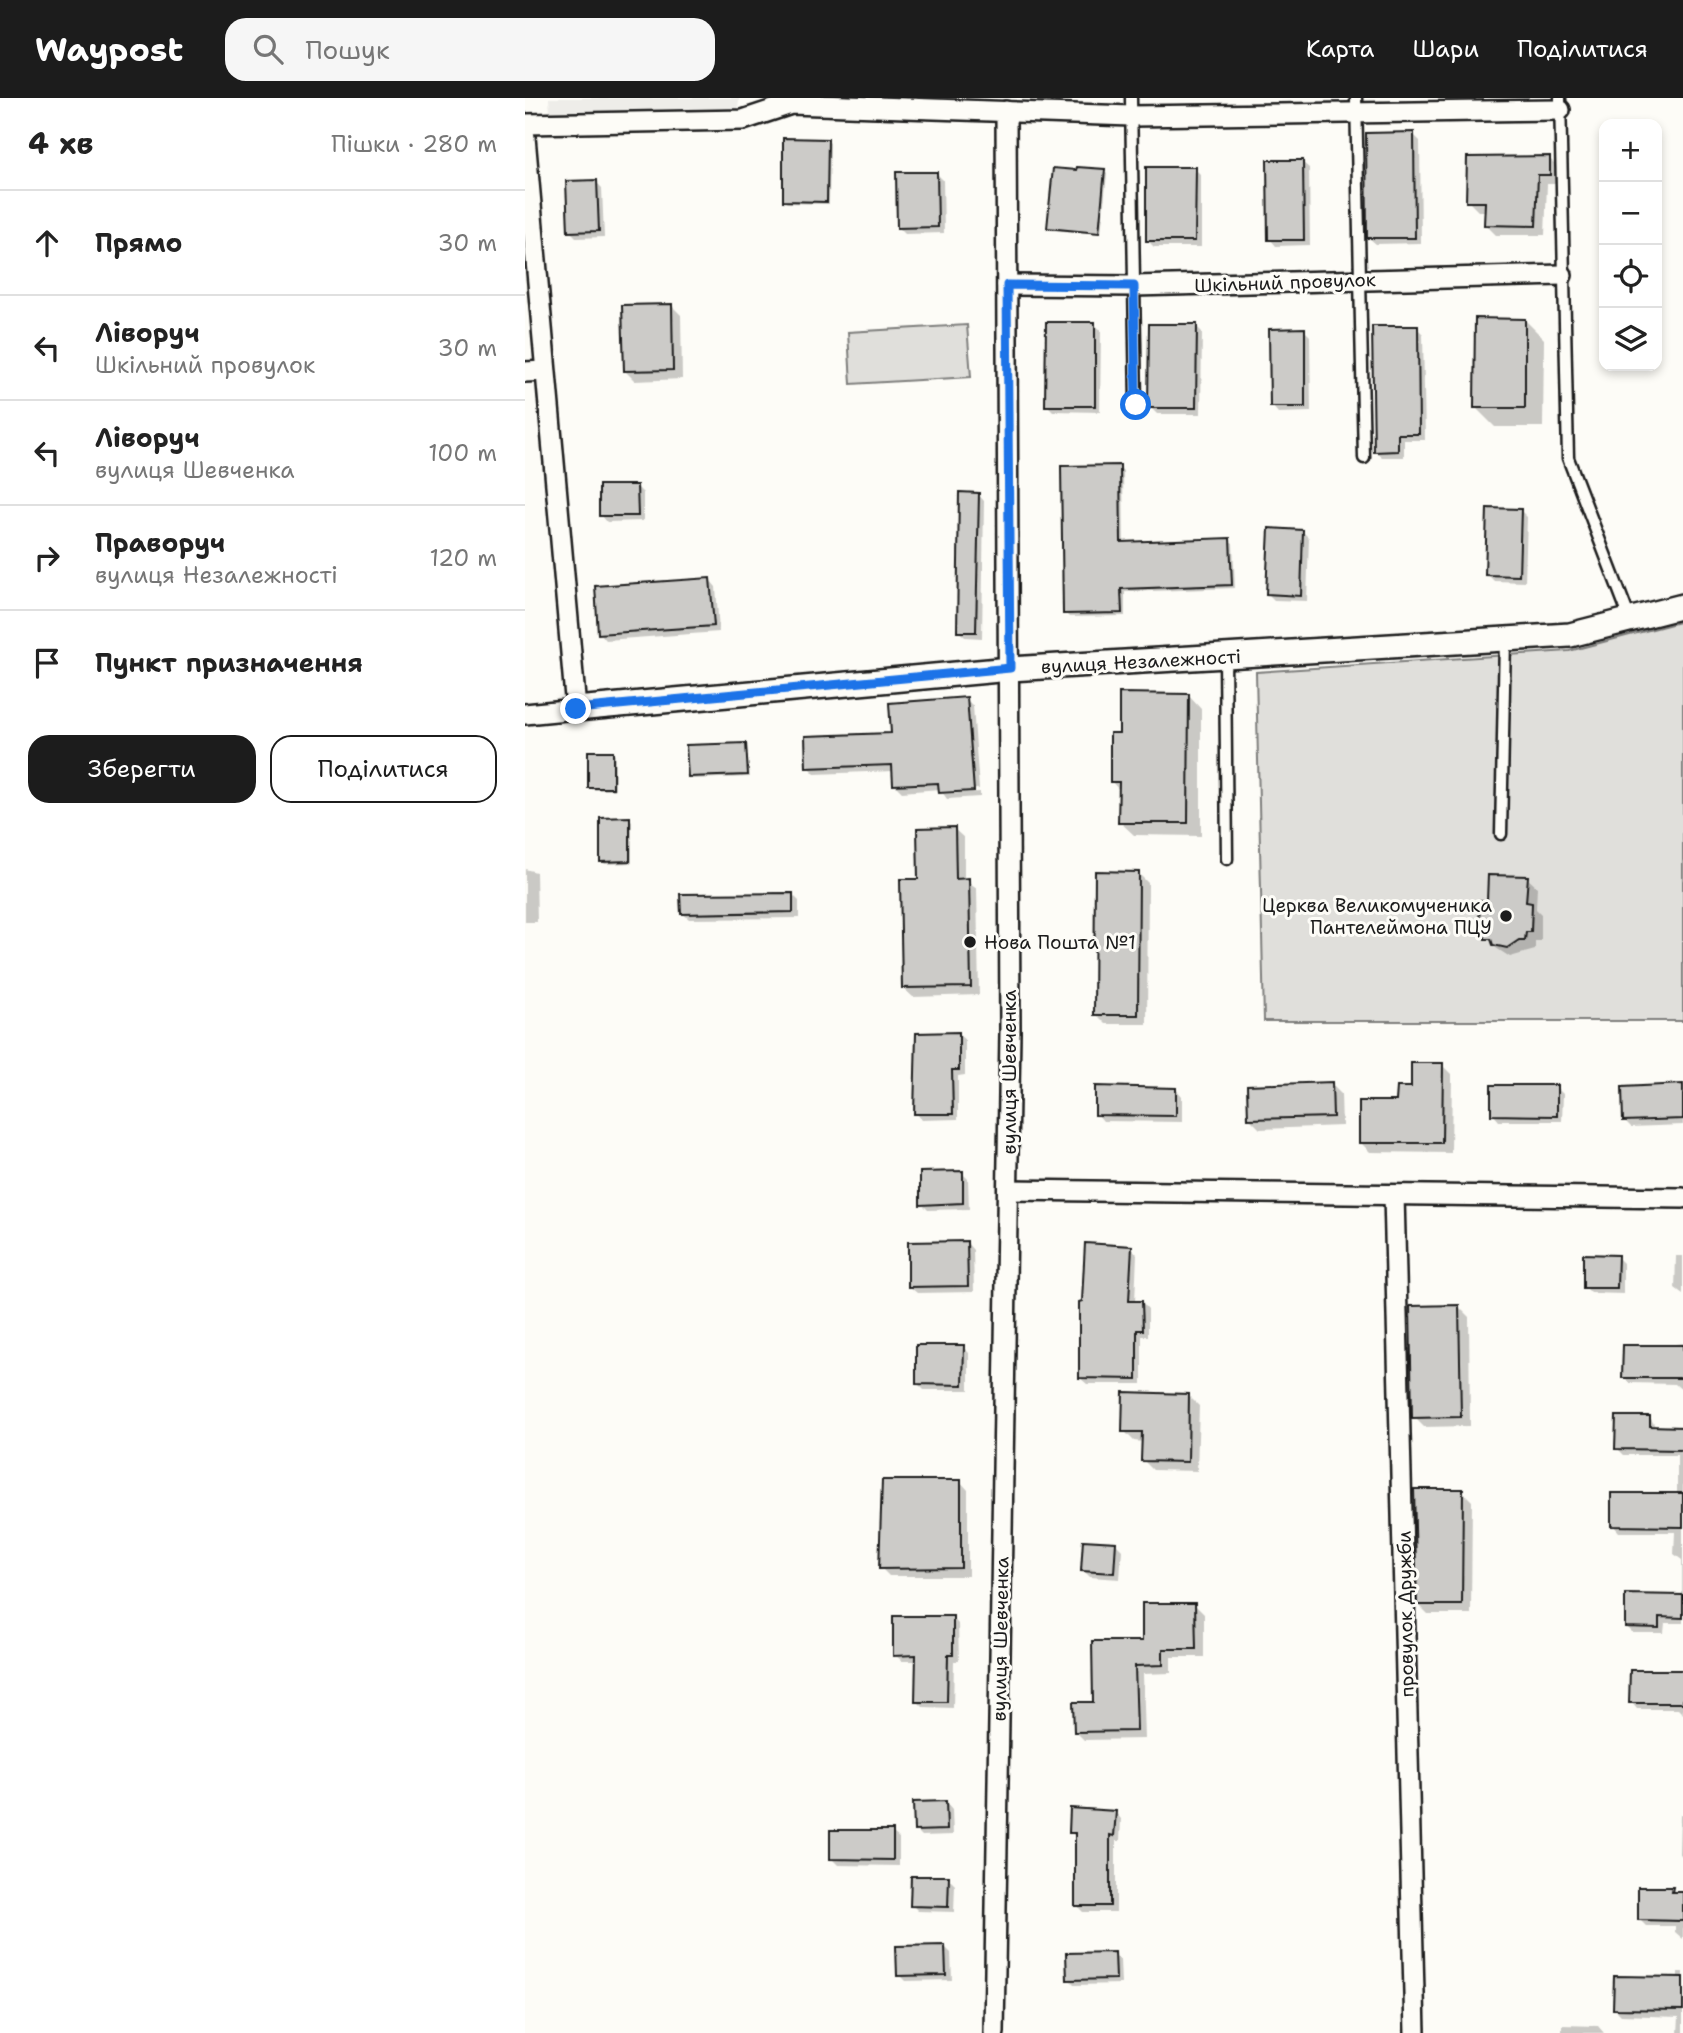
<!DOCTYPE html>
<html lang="uk">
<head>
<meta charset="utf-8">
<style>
  :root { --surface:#fff; --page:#f6f6f6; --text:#222; --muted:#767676; --line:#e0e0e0; --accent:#1c1c1c }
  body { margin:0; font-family:"Shantell Sans",sans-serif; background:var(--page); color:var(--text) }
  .controls { position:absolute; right:21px; top:21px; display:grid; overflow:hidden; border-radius:14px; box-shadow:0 4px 10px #0003 }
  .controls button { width:63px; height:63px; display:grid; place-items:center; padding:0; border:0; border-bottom:2px solid var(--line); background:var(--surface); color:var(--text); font:35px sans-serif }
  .stop { position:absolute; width:21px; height:21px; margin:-16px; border:5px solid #1a73e8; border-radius:50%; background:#fff }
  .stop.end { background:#1a73e8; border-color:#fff; box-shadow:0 2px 7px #0008 }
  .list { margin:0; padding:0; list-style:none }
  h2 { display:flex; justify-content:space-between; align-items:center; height:91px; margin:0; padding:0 28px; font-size:30px }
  h2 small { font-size:23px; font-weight:400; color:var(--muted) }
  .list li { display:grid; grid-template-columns:46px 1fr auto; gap:21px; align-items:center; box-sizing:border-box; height:105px; padding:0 28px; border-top:2px solid var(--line) }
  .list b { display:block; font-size:26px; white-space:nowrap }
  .list p { margin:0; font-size:23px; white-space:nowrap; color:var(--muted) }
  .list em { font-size:23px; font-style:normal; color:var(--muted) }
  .actions { display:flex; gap:14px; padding:21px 28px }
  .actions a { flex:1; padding:16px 0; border:2px solid var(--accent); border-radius:21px; text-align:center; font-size:24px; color:var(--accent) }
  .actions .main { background:var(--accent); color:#fff }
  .icon { flex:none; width:38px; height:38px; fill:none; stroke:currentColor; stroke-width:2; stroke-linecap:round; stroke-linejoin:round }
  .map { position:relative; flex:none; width:1158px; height:1935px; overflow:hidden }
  header { display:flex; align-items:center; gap:42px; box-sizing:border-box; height:98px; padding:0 35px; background:var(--accent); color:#fff }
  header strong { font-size:33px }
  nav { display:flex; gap:38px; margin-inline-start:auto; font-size:24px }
  .search { width:490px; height:63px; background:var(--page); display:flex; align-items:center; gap:18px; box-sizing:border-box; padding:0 24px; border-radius:21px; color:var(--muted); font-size:26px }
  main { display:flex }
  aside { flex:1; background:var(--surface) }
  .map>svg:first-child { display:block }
  .built { fill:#eeede9 }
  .green { fill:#e0dfdb; stroke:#7e7e7c; stroke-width:2 }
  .shadow { fill:#0003 }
  .building { fill:#cccbc8; stroke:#1c1c1c; stroke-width:2 }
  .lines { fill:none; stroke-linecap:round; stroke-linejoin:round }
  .service-casing { stroke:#1c1c1c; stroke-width:15 }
  .minor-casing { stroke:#1c1c1c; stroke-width:24 }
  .tertiary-casing { stroke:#1c1c1c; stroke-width:28 }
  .service { stroke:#fdfcf7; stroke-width:10 }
  .minor { stroke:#fdfcf7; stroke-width:19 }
  .tertiary { stroke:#fdfcf7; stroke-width:23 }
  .route { stroke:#1a73e8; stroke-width:9 }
  .poi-dot { fill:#1c1c1c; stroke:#fdfcf7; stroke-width:2.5 }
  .labels { text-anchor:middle; stroke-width:6; stroke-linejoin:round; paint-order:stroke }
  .street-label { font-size:19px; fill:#1c1c1c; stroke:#fdfcf7 }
  .poi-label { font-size:19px; fill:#1c1c1c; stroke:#fdfcf7; text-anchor:end }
</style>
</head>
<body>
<header>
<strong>Waypost</strong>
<div class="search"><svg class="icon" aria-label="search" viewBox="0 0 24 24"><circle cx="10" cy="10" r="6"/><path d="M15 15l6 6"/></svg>Пошук</div>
<nav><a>Карта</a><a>Шари</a><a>Поділитися</a></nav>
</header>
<main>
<aside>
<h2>4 хв<small>Пішки · 280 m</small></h2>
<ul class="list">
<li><svg class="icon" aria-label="ahead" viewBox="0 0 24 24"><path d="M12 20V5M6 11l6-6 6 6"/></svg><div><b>Прямо</b></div><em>30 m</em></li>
<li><svg class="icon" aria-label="left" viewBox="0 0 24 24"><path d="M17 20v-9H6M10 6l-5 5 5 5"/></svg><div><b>Ліворуч</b><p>Шкільний провулок</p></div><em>30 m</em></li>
<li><svg class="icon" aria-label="left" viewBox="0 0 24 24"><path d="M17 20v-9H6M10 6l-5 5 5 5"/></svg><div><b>Ліворуч</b><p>вулиця Шевченка</p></div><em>100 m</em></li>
<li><svg class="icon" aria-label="right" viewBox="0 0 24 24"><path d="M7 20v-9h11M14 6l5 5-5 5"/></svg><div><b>Праворуч</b><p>вулиця Незалежності</p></div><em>120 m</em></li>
<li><svg class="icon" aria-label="arrive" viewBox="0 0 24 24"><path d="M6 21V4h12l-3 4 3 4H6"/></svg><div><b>Пункт призначення</b></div></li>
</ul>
<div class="actions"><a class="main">Зберегти</a><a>Поділитися</a></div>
</aside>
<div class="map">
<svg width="1158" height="1935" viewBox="0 0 1158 1935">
  <rect width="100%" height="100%" fill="#fdfcf7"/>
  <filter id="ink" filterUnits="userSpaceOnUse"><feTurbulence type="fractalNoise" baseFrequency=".0143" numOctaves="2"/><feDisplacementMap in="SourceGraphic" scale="14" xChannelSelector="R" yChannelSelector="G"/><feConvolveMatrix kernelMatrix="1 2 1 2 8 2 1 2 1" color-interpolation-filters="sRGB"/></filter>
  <g filter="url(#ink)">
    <polygon class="built" points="24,0 214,0 213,14 25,15"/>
    <g class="green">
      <polygon points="442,227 446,279 326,286 323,234"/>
      <polygon points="1158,523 1158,923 739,923 731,574 1044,553"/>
    </g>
    <g class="shadow">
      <polygon points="888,36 895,43 896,145 851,146 844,140"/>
      <polygon points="303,43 305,45 304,106 262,105 259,103"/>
      <polygon points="1024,60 1034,70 1034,86 1022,86 1020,137 971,137 961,127 961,113 953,113 943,103"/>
      <polygon points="777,64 784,70 785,147 751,148 745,141"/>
      <polygon points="670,71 676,77 676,149 629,149 622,142"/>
      <polygon points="579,73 582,76 576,136 526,132 524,129"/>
      <polygon points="411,75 418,82 419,135 380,136 374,130"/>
      <polygon points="71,84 77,90 79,139 52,140 45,133"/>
      <polygon points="146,207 156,217 157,281 110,283 100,273"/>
      <polygon points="1000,222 1019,241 1018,329 970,329 950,309"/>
      <polygon points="569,226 576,232 575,314 528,313 522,307"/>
      <polygon points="671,228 677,234 676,316 632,316 625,309"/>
      <polygon points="892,230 898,236 900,342 879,342 879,359 857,359 850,353"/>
      <polygon points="779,232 785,238 786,314 753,315 747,308"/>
      <polygon points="594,369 598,373 599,446 704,442 708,445 710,490 600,494 600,518 544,519 540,515"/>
      <polygon points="112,389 118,395 118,423 82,424 76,417"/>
      <polygon points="453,396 459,403 457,540 440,539 433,533"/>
      <polygon points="996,413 1002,419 1000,484 969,483 962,476"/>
      <polygon points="778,434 784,440 782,503 749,502 743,496"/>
      <polygon points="185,482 191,489 194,534 81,542 75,535"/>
      <polygon points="663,597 676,611 676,738 609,737 595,724 595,693 586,683 596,637"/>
      <polygon points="441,601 448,608 454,691 419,693 419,696 455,694 455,699 422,701 415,691 377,694 370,687 369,673 290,676 283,669 368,637"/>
      <polygon points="221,646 225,679 167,681 164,678"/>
      <polygon points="87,655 90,657 90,692 68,692 65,689"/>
      <polygon points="104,721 107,724 107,765 80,766 77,763"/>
      <polygon points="429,731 439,740 439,782 452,791 454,897 388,899 378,890 395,783"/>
      <polygon points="0,771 11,774 12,824 0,824"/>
      <polygon points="613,775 623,785 622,926 581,926 571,916"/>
      <polygon points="1002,780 1012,789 1011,811 1016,816 1016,843 1010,843 1010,852 985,859 971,850 955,830"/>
      <polygon points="267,796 274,803 274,820 164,821 157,815"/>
      <polygon points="433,936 440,942 440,977 433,978 433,1021 397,1022 391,1015"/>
      <polygon points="917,967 927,977 926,1055 845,1054 835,1044 873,1005"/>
      <polygon points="806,986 816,996 817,1028 735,1031 725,1021"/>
      <polygon points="1158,988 1158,1027 1106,1029 1100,1023"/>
      <polygon points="1031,989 1038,996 1037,1023 974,1023 968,1016"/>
      <polygon points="651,991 657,998 657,1024 578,1023 572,1016"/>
      <polygon points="437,1075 443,1081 444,1111 403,1112 397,1106"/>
      <polygon points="442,1145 448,1152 449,1194 392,1195 385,1189"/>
      <polygon points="606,1149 612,1156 610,1204 617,1204 623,1211 623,1238 617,1238 617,1286 562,1286 555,1280 559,1205"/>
      <polygon points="1151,1158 1158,1158 1158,1196 1150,1190"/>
      <polygon points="1092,1159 1098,1165 1098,1196 1066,1195 1060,1189"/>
      <polygon points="934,1209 944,1219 945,1328 899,1329 889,1319"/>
      <polygon points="1158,1245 1158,1293 1150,1286 1105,1285 1099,1279 1150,1249 1150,1246"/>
      <polygon points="438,1249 444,1255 444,1292 399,1292 393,1286"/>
      <polygon points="664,1298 674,1308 672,1373 628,1372 618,1362 618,1344 609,1343 599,1333"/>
      <polygon points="1125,1319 1131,1330 1158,1331 1158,1525 1140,1525 1139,1535 1108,1535 1101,1528 1157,1498 1157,1462 1149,1456 1150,1434 1094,1434 1088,1427 1152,1397 1152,1357 1099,1357 1092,1350"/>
      <polygon points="435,1383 443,1392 443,1478 364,1478 356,1470"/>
      <polygon points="937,1393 947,1403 946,1516 903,1516 893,1506"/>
      <polygon points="590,1445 597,1452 595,1481 565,1479 558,1472"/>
      <polygon points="670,1507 679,1516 679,1559 646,1559 646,1575 618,1576 620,1641 559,1642 551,1634 619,1545"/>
      <polygon points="427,1519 433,1526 434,1563 429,1563 428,1610 398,1609 392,1603 393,1563 377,1563 370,1557"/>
      <polygon points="1158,1572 1158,1616 1153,1611 1112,1611 1106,1604"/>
      <polygon points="421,1705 427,1712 428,1737 397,1738 391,1732"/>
      <polygon points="590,1714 596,1721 595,1743 591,1743 591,1814 558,1814 552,1808 551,1740 546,1734"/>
      <polygon points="1155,1717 1158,1717 1158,1759 1154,1756"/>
      <polygon points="367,1734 374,1740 374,1768 313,1767 307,1761"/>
      <polygon points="423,1780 430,1787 429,1814 393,1813 387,1807"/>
      <polygon points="1147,1791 1152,1796 1158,1796 1158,1841 1150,1834 1150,1828 1121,1828 1115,1822"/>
      <polygon points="420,1849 426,1855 427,1882 380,1883 374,1877"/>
      <polygon points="589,1856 595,1862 596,1886 550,1887 544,1881"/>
      <polygon points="1153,1874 1158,1874 1158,1935 1153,1935 1154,1919 1096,1917 1090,1911 1153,1880"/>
      <polygon points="1037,1927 1073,1928 1079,1935 1037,1935"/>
    </g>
    <g class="building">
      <polygon points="889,34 890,140 842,140 841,35"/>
      <polygon points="258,40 303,41 302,104 258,103"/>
      <polygon points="1025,58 1025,77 1013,77 1011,128 959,127 960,104 941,104 942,59"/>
      <polygon points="742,62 778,62 779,142 743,142"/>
      <polygon points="552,69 580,71 574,135 522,130 528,70 551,72"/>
      <polygon points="621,69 671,69 670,143 621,143"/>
      <polygon points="371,74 412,74 413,129 372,130"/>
      <polygon points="72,82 74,133 43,134 41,83"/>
      <polygon points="147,206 148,272 99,273 97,207"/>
      <polygon points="950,220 1000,221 1000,310 949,310"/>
      <polygon points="521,224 570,224 570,308 520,308"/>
      <polygon points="624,226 672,226 671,310 623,310"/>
      <polygon points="847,228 893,228 894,336 873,336 873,353 849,354"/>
      <polygon points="780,230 780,309 745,309 744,231"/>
      <polygon points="595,367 596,444 705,440 707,487 596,491 597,515 538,516 536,368"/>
      <polygon points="74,387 112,387 113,418 74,418"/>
      <polygon points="434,394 454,395 451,534 432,534"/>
      <polygon points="962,410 996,411 994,478 960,477"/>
      <polygon points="744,430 778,432 776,498 741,496"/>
      <polygon points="185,480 189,528 73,536 70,488"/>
      <polygon points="594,595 664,596 663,725 593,725 594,684 585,684 585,635 594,635"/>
      <polygon points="442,599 449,693 414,695 413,685 368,687 367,667 281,670 280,638 366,635 364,605"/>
      <polygon points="221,645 223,677 163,679 161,647"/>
      <rect x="63" y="653" width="25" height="37"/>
      <polygon points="105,719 105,763 75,764 75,720"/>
      <polygon points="430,729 431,781 444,780 446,889 377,890 375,781 393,781 392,730"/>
      <polygon points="570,773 614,774 613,917 569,917"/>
      <polygon points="963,777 1003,778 1001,804 1007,805 1006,834 1001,834 1000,842 994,842 982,850 968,847 966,841 960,841 960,831 954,830 955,802 962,803"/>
      <polygon points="268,795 268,814 156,816 155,796"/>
      <polygon points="434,934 434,972 427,972 428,1016 389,1016 391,935"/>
      <polygon points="886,965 918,965 917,1045 834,1045 834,1003 871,1003 872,989 886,989"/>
      <polygon points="807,984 808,1019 723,1021 722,987"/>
      <polygon points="1158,986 1158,1021 1098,1023 1097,989"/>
      <polygon points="966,987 1032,987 1032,1018 966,1017"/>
      <polygon points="570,988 651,990 651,1018 570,1017"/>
      <polygon points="438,1073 438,1105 395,1107 395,1074"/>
      <polygon points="442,1143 443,1188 383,1189 383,1144"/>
      <polygon points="560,1145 607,1148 604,1203 617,1203 618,1232 612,1232 612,1281 554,1280 554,1204 557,1203"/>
      <polygon points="1058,1156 1093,1157 1092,1190 1058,1190"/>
      <polygon points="934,1207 936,1319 887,1320 885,1208"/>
      <polygon points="391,1247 439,1247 438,1287 391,1286"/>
      <polygon points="1098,1247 1158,1247 1158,1280 1097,1280"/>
      <polygon points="598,1294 664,1296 663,1364 616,1363 617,1334 597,1334"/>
      <polygon points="1091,1318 1125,1318 1125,1328 1158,1329 1158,1352 1090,1351"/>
      <polygon points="357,1382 436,1382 436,1470 354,1471"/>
      <polygon points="889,1391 938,1391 937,1507 892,1507"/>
      <polygon points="1086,1395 1158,1395 1158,1429 1086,1428"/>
      <polygon points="558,1442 591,1444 589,1475 556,1473"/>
      <polygon points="1100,1496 1158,1497 1158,1520 1134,1519 1134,1530 1100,1529"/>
      <polygon points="617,1505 670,1505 671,1551 638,1551 638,1567 610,1568 612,1633 549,1634 548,1604 568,1604 567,1543 617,1543"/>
      <polygon points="368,1518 428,1518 428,1557 423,1557 422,1604 390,1604 391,1557 368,1558"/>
      <polygon points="1105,1572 1158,1572 1158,1605 1104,1605"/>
      <polygon points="421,1703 422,1732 389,1733 388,1704"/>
      <polygon points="545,1710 591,1713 589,1738 585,1737 585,1808 550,1808 550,1735 544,1735"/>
      <polygon points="305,1732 368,1732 368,1762 305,1761"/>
      <polygon points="386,1778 424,1778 423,1809 385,1808"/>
      <polygon points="1113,1789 1148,1789 1147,1794 1158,1794 1158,1823 1113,1822"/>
      <polygon points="420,1847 421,1877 372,1878 371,1848"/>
      <polygon points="590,1854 591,1881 542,1882 541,1855"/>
      <polygon points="1089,1878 1158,1879 1158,1912 1088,1911"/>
    </g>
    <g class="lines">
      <g class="service-casing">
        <g id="service">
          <polyline points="606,0 611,307"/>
          <polyline points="831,0 839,360"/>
          <polyline points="1035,0 1043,360 1105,521"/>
          <polyline points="700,558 702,761"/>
          <polyline points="976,736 980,541"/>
        </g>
      </g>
      <g class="minor-casing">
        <g id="minor">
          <polyline points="0,26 218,22 266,6 606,18 1035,12"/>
          <polyline points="0,39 51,611 0,616"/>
          <polyline points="482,187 609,188 1037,177"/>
          <polyline points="0,274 19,273"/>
          <polyline points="483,1092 1158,1100"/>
          <polyline points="869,1097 890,1935"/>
          <polyline points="469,1935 485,934 481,13"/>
        </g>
      </g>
      <g class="tertiary-casing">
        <polyline id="tertiary" points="51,611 485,571 1045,537 1158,508"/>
      </g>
      <use href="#service" class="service"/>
      <use href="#minor" class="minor"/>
      <use href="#tertiary" class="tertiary"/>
    </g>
  </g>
  <g class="lines" filter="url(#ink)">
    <polyline class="route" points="51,611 485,570 482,187 609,188 611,307"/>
  </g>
  <g class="poi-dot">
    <circle cx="981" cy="818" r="7"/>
    <circle cx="445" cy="844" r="7"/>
  </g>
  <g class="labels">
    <g class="street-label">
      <text transform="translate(760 184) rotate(-2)" y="7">Шкільний провулок</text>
      <text transform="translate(616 563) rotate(-3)" y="7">вулиця Незалежності</text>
      <text transform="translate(484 974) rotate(-90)" y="7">вулиця Шевченка</text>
      <text transform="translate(880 1516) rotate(-91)" y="7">провулок Дружби</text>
      <text transform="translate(475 1541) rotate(-89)" y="7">вулиця Шевченка</text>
    </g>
    <g class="poi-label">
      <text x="967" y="814">Церква Великомученика<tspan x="967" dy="22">Пантелеймона ПЦУ</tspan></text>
      <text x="459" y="851" text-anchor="start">Нова Пошта №1</text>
    </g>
  </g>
</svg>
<div class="controls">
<button>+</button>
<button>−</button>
<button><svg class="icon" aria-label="locate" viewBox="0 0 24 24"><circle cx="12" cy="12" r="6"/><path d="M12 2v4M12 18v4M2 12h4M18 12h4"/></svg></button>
<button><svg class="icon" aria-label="layers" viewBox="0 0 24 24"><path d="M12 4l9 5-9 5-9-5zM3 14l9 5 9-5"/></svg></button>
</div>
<div class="stop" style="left:611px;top:307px"></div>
<div class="stop end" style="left:51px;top:611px"></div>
</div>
</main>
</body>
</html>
